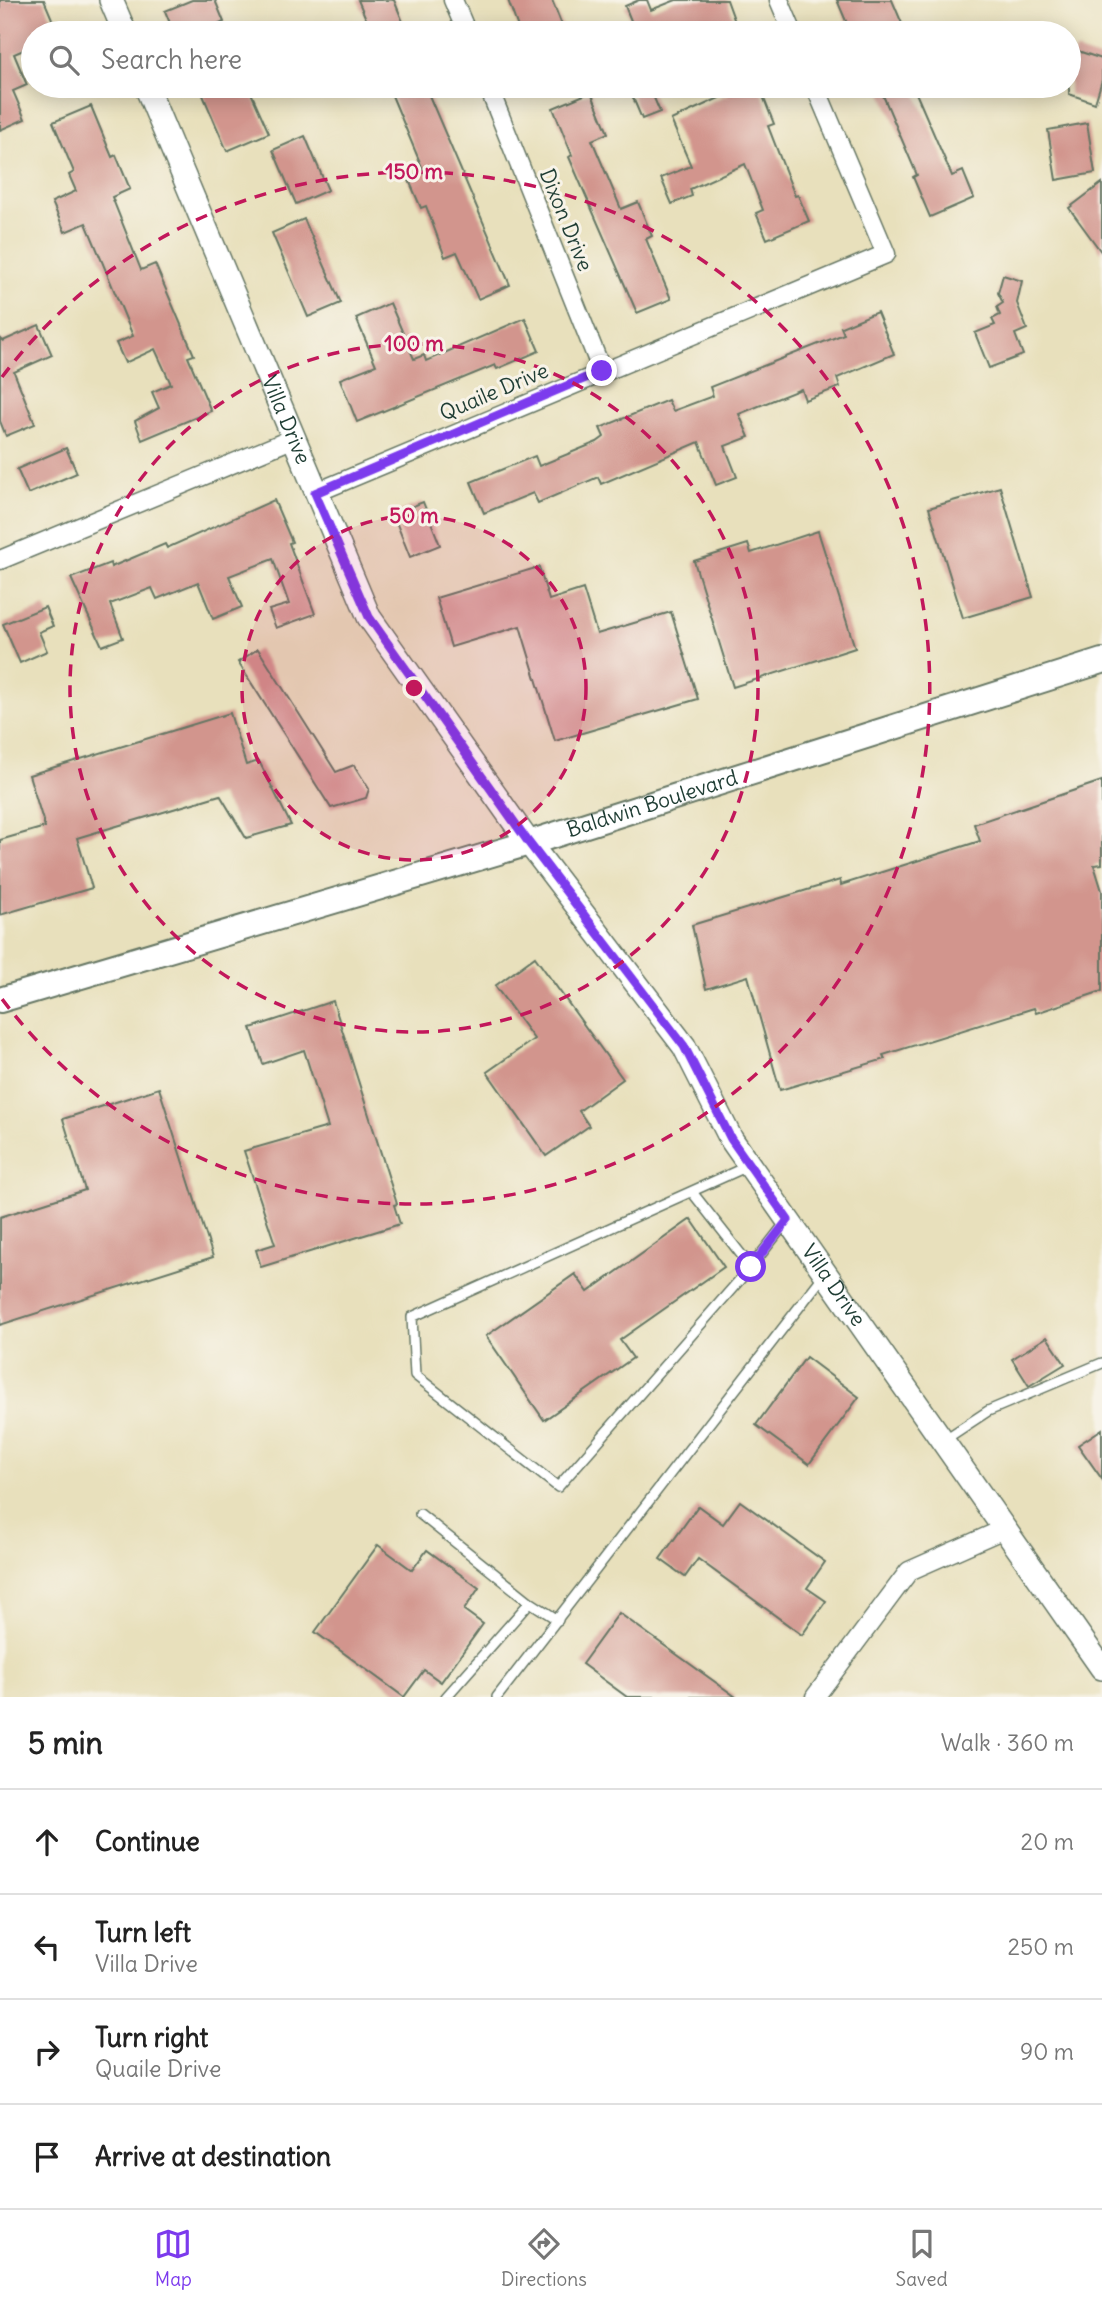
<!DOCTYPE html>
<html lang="en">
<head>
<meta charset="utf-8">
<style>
  :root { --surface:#fff; --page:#f2f2f2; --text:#222; --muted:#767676; --line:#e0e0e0; --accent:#7c3aed }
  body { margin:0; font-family:Delius,sans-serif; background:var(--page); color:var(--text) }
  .stop { position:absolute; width:21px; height:21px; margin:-16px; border:5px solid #7c3aed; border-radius:50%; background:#fff }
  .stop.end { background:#7c3aed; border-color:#fff; box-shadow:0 2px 7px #0008 }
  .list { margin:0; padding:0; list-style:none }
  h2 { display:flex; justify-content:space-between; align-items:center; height:91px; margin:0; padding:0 28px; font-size:30px }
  h2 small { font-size:23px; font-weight:400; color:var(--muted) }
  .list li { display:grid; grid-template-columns:46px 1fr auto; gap:21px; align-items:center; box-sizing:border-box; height:105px; padding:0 28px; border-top:2px solid var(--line) }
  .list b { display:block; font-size:26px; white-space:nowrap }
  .list p { margin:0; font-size:23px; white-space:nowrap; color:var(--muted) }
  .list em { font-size:23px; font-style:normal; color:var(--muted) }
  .icon { flex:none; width:38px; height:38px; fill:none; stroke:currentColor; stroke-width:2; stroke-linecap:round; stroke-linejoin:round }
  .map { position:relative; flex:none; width:1102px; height:1697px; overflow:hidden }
  .search { position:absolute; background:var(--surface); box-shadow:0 4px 18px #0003; left:21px; right:21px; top:21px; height:77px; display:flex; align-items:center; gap:18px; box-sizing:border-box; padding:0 24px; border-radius:38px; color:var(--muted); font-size:26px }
  .sheet { height:511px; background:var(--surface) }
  nav { display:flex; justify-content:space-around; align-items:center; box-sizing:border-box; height:98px; border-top:2px solid var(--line); background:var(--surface); font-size:19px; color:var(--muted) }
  nav a { display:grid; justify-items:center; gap:4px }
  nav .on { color:var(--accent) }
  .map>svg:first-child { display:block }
  .building { fill:#d2958d }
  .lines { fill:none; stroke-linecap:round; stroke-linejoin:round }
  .service-casing { stroke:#657664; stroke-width:12 }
  .minor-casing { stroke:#657664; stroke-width:21 }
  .tertiary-casing { stroke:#657664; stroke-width:26 }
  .secondary-casing { stroke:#657664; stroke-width:28 }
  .service { stroke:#fff; stroke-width:9 }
  .minor { stroke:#fff; stroke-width:18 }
  .tertiary { stroke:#fff; stroke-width:23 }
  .secondary { stroke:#fff; stroke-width:24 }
  .route { stroke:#7c3aed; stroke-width:9 }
  .ring { fill:none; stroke:#c2185b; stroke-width:3.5; stroke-dasharray:12 9 }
  .labels { text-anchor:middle; stroke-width:6; stroke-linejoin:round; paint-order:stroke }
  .street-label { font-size:21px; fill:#1f3d34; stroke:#f7f3e8 }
  .centre { fill:#c2185b; stroke:#f7f3e8; stroke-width:3.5 }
  .ring-label { font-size:21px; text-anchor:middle; font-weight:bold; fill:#c2185b; stroke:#f7f3e8; stroke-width:6; stroke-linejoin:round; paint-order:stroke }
</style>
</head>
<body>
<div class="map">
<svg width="1102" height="1697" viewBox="0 0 1102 1697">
  <rect width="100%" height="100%" fill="#f7f3e8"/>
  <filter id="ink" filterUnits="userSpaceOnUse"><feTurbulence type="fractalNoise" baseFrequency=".0143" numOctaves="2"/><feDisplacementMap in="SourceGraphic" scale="14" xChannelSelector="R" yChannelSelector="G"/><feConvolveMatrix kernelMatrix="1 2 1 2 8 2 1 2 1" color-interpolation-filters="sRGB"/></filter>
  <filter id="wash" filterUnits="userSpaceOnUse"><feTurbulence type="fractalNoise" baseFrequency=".00686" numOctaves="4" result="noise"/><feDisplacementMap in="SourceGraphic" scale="28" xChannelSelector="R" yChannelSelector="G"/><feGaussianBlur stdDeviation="1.57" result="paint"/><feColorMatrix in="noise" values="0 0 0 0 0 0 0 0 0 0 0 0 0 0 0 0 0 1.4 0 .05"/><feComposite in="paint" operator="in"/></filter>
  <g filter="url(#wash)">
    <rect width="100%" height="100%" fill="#e8e0bc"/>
    <g id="blocks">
      <g class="building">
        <polygon points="0,0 44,0 58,33 33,33 33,46 14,54 27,85 13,91 25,119 0,130"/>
        <polygon points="192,0 215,0 224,22 209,29 211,33 174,33 165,11"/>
        <polygon points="358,0 394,0 403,22 372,33"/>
        <polygon points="508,0 552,0 565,33 520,33"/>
        <polygon points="639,0 647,0 651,10 676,0 727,0 739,33 636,33 625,6"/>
        <polygon points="837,0 892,0 906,33 851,33"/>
        <polygon points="1075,50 1102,59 1102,80 1095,103 1069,94 1069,69"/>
        <polygon points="199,86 248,86 269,133 227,151"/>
        <polygon points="388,86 425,86 510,285 478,299 457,252 445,257 426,206 421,208 408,178 424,172"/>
        <polygon points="628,86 649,86 660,112 642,119"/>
        <polygon points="725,86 759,86 774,124 768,126 795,196 798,195 809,221 767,239 756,213 763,210 745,164 690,189 692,196 672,204 661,178 691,166 671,120 728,94"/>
        <polygon points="879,86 913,86 952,176 963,171 974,198 930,217 913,177 917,175"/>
        <polygon points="591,92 608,133 592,140 621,209 638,202 652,236 646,239 671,299 637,313 569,157 572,155 553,108"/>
        <polygon points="91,106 112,157 116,155 130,189 112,197 141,270 155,264 194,355 188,357 211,411 142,440 135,421 159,408 152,392 171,384 155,349 125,363 116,343 133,336 86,223 65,232 52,202 76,191 69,175 74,172 53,122"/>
        <polygon points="1087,123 1095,173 1056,180 1048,130"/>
        <polygon points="305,136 328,190 296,204 273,150"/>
        <polygon points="1102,183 1102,253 1069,208"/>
        <polygon points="304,219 341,303 308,317 272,233"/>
        <polygon points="1003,275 1022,281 1017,303 1027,329 1015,334 1023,355 989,368 975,333 995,325 992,319 1000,315 997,307 1003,303 998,293"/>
        <polygon points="390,303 414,359 424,355 426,361 525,318 539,351 497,369 495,365 357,422 340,379 376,365 356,318"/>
        <polygon points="877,312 894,354 837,378 840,387 805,400 801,389 739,414 749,437 725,446 737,477 716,485 699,442 601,484 598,477 538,503 533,493 484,513 471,482 535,456 539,466 597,442 604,437 600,428 668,400 673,411 713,396 710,387 844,334 841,327"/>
        <polygon points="39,325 52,355 14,372 35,424 6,436 0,421 0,338 3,341"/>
        <polygon points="66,448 77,473 28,494 17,469"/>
        <polygon points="1000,487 1033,597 963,618 929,508"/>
        <polygon points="274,500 292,542 289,543 315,614 276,628 269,610 289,604 273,559 229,576 242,607 213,619 198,582 157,599 152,588 110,604 123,638 102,646 71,578 110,563 111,567 165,544 167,548"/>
        <polygon points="423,502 440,545 410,557 393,514"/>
        <polygon points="818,531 855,648 733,687 694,561 748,544 751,553"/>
        <polygon points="539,567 549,600 583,589 597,634 671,612 698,699 555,741 520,626 451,647 436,598"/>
        <polygon points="45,607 53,626 39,632 47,651 20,663 3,624"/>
        <polygon points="258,649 336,772 354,765 369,789 366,798 331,808 238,662"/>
        <polygon points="230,713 246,765 259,761 291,825 246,838 220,795 77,838 92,888 0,915 0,840 45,827 29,775"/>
        <polygon points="1102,781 1102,864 1094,865 1102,891 1102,991 1036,1013 1034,1008 883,1055 885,1059 780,1090 748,976 706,989 692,925 840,880 841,885 980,841 974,824"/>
        <polygon points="535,957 623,1079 579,1111 589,1126 546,1156 487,1072 534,1039 495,986"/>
        <polygon points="333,1001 397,1204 394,1205 400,1224 261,1267 256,1250 275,1244 244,1151 328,1127 304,1050 263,1064 251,1028"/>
        <polygon points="159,1088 213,1257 0,1325 0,1217 85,1190 63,1119"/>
        <polygon points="691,1219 724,1267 620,1340 633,1358 544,1420 486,1336 575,1274 588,1292"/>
        <polygon points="1047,1337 1065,1364 1029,1386 1012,1359"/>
        <polygon points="806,1357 859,1397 809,1464 756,1425"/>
        <polygon points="1102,1429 1102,1479 1078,1445"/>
        <polygon points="740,1501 825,1562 807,1588 826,1601 802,1635 698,1559 685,1577 660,1559 698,1506 723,1524"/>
        <polygon points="378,1545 412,1570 427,1550 479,1588 464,1610 483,1624 441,1682 424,1670 404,1697 315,1632"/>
        <polygon points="619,1613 736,1697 627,1697 582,1664"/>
      </g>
    </g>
  </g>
  <g filter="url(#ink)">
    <use href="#blocks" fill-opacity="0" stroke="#657664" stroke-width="2"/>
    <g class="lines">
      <g class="service-casing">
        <g id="service">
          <polyline points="748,1166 412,1317 415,1375 558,1487 751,1267 787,1221"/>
          <polyline points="692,1192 751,1267"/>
          <polyline points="944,1440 988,1411 1102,1363"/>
          <polyline points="420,1514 530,1602 446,1697"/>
          <polyline points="530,1602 558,1620"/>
          <polyline points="497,1697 824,1275"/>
        </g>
      </g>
      <g class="minor-casing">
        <g id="minor">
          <polyline points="453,0 467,33"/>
          <polyline points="779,0 793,33"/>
          <polyline points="488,86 602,371"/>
          <polyline points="315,493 886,254 815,86"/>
          <polyline points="0,560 292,439"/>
          <polyline points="815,1697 909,1571 1004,1529"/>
        </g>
      </g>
      <g class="tertiary-casing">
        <g id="tertiary">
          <polyline points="111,0 125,33"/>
          <path id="s1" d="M146,86L369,617L529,843L684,1046L731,1139L1102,1668"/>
        </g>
      </g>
      <g class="secondary-casing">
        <g id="secondary">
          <path id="s2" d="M0,1000L529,843L1102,661"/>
        </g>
      </g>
      <use href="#service" class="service"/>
      <use href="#minor" class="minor"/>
      <use href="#tertiary" class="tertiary"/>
      <use href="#secondary" class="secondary"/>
    </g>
  </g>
  <g class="lines" filter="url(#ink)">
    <polyline class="route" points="602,371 315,493 369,617 529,843 684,1046 731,1139 788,1220 751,1267"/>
  </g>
  <circle cx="414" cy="688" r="172" fill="#c2185b" fill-opacity=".12"/>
  <g class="ring">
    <circle cx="414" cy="688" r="172"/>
    <circle cx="414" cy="688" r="344"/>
    <path d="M2 377A516 516 0 1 1 2 999"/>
  </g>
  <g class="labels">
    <g class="street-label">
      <text transform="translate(566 220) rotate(68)" y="7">Dixon Drive</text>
      <text transform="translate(494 392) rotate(-23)" y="7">Quaile Drive</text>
      <text dy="7" stroke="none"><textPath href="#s1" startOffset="362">Villa Drive</textPath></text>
      <text dy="7" stroke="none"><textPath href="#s2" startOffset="681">Baldwin Boulevard</textPath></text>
      <text dy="7" stroke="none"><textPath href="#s1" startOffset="1391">Villa Drive</textPath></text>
    </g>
  </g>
  <circle cx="414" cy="688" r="10" class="centre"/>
  <g class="ring-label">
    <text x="414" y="179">150 m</text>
    <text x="414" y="351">100 m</text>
    <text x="414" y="523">50 m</text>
  </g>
</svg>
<div class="stop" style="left:751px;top:1267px"></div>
<div class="stop end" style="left:602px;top:371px"></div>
<div class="search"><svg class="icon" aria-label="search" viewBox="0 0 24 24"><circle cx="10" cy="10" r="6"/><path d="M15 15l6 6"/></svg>Search here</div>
</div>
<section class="sheet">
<h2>5 min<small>Walk · 360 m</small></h2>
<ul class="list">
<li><svg class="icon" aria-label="ahead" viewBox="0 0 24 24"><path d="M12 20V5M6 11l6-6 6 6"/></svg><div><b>Continue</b></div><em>20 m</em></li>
<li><svg class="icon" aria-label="left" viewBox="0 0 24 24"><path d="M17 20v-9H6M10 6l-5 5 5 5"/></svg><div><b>Turn left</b><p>Villa Drive</p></div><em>250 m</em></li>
<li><svg class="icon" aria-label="right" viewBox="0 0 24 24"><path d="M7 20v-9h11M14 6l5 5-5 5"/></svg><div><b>Turn right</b><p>Quaile Drive</p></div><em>90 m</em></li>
<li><svg class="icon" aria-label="arrive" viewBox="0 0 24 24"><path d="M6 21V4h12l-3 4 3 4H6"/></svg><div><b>Arrive at destination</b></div></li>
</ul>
</section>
<nav>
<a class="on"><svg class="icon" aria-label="map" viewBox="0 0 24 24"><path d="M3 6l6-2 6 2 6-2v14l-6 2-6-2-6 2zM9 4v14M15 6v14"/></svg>Map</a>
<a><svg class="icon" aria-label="directions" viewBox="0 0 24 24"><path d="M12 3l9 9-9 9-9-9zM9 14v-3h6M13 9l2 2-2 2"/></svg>Directions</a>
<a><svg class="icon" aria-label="saved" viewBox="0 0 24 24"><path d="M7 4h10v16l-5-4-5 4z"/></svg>Saved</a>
</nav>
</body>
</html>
